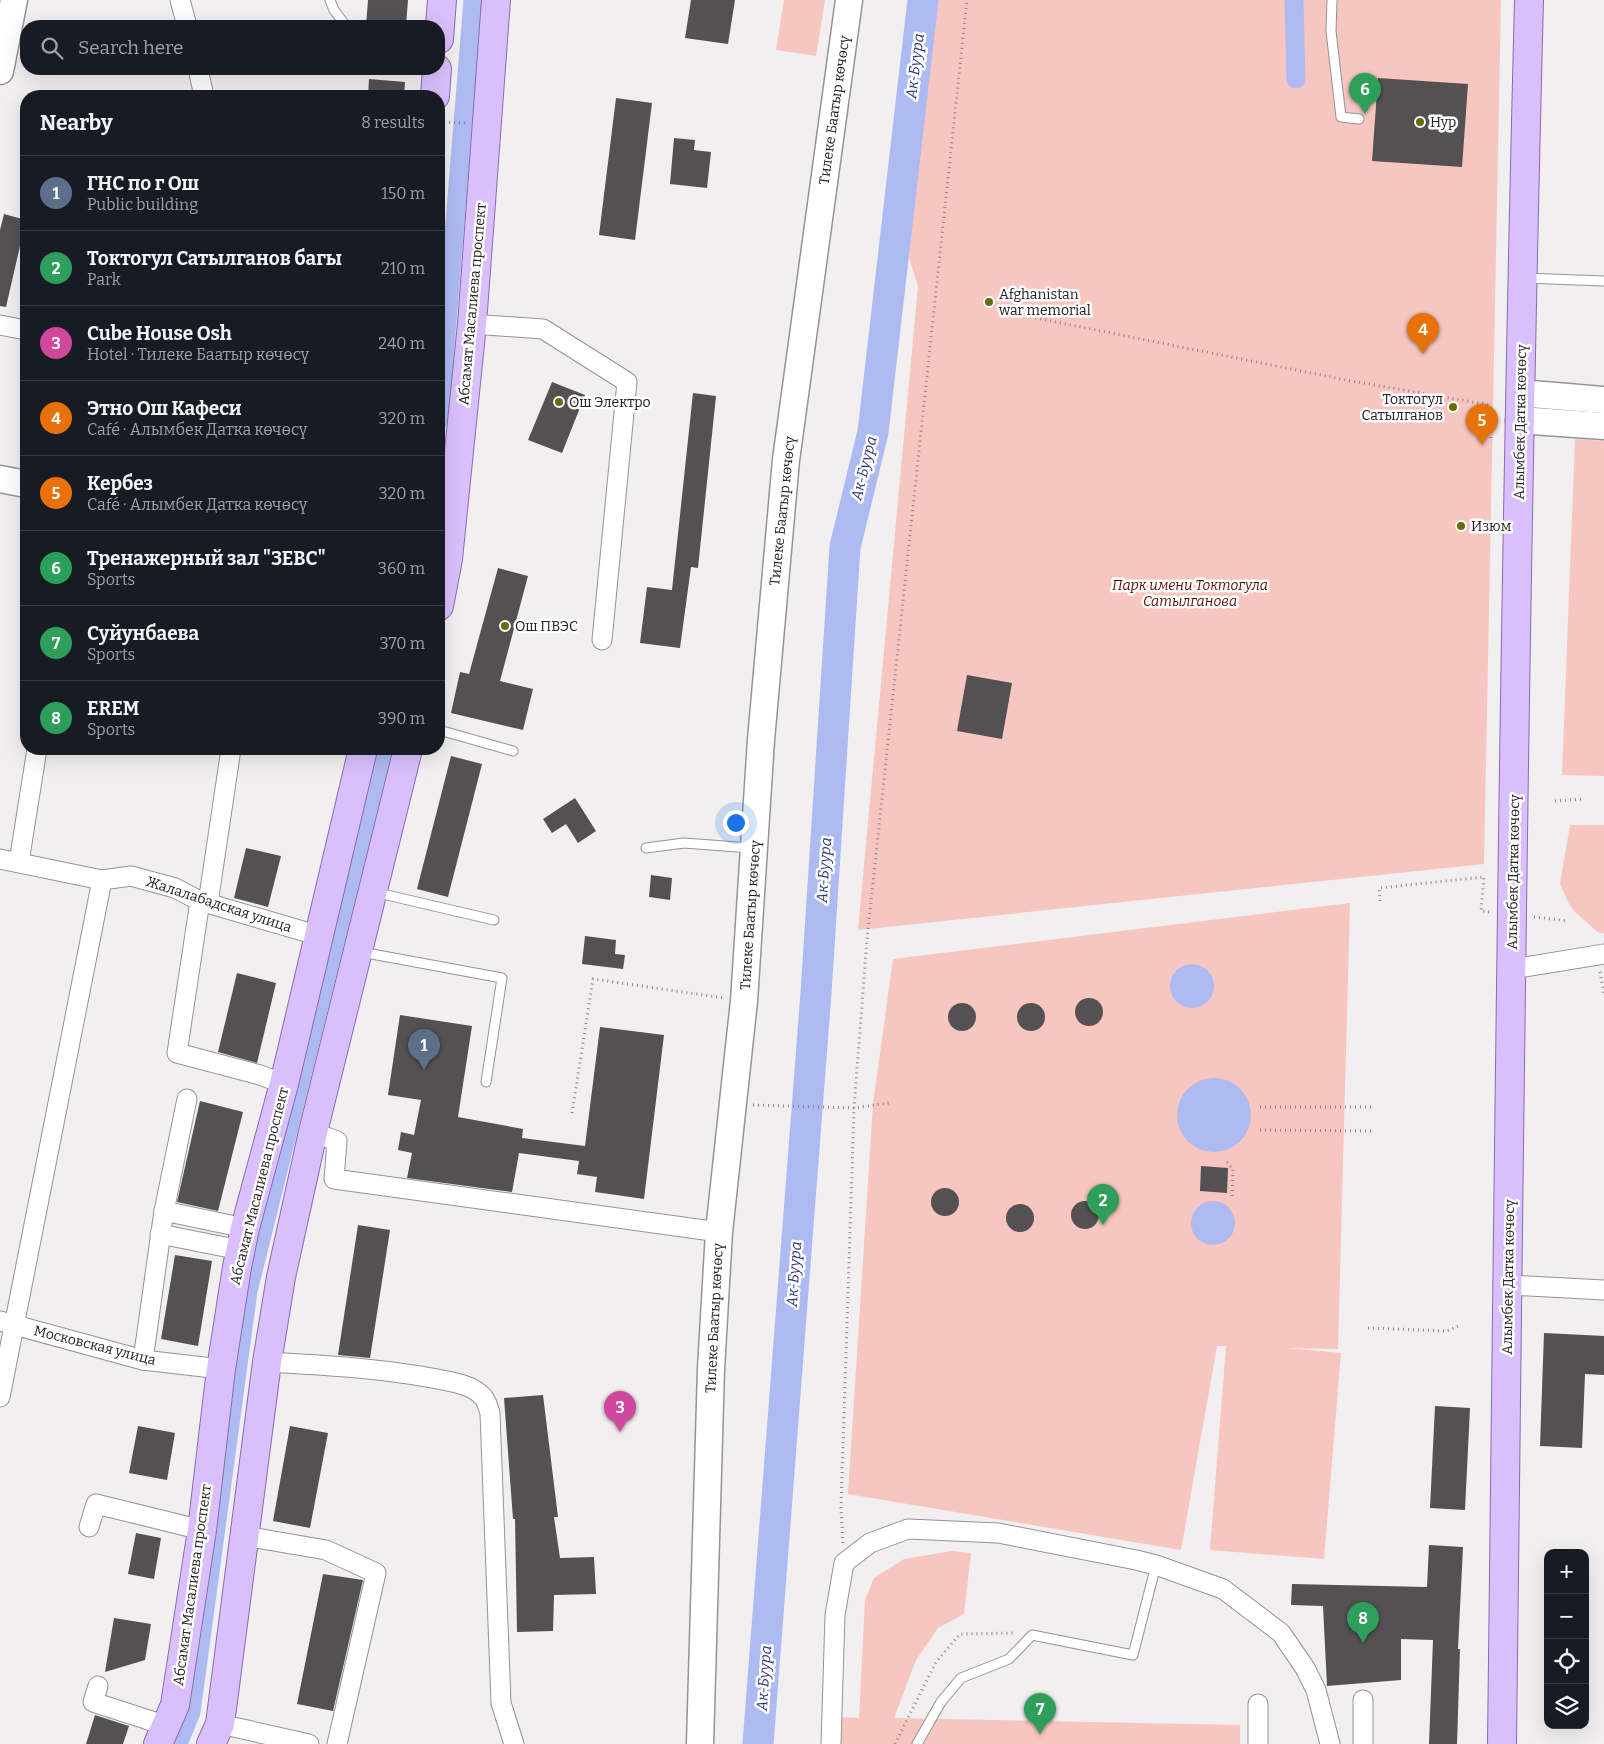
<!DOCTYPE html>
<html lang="en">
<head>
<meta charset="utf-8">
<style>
  :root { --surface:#171b24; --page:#20242c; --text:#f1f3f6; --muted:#9ea1a6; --line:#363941; --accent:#ea580c }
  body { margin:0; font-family:Bitter,serif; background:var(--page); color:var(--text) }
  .controls { position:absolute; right:15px; bottom:15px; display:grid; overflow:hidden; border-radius:10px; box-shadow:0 5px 20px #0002 }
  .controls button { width:45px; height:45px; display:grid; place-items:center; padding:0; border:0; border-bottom:1px solid var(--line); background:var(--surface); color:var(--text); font:25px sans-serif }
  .you { position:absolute; left:735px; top:822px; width:18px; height:18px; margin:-12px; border:4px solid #fff; border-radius:50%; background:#1a73e8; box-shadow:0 0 0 8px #1a73e833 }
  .badge { display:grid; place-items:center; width:32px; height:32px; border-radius:50%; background:var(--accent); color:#fff; font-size:16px; font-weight:700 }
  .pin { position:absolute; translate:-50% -41px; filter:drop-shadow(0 1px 2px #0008) }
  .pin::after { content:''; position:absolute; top:26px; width:18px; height:15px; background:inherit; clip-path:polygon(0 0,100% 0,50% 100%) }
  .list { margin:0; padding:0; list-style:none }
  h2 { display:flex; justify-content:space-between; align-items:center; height:65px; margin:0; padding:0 20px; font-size:21px }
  h2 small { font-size:16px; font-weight:400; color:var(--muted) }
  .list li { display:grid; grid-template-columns:32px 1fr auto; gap:15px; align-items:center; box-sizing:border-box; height:75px; padding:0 20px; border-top:1px solid var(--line) }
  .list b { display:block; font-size:19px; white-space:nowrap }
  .list p { margin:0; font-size:16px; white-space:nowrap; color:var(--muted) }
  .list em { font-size:16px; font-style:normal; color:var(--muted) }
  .icon { flex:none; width:28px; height:28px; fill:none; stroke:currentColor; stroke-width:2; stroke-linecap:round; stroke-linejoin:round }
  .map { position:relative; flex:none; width:1604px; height:1744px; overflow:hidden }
  .search { position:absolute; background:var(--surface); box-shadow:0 5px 20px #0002; left:20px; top:20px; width:425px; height:55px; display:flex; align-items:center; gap:12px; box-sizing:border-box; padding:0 18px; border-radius:20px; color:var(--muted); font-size:19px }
  .panel { position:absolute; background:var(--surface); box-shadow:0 5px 20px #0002; left:20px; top:90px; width:425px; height:665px; border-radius:20px }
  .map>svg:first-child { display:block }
  .green { fill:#f7c6c0 }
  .water { fill:#aebbf2 }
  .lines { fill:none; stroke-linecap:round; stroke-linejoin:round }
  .canal { stroke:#aebbf2; stroke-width:19 }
  .river { stroke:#aebbf2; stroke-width:31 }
  .building { fill:#545152 }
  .lane-casing { stroke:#959395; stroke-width:11 }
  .street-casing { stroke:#959395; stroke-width:21 }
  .secondary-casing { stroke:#959395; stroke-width:29 }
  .primary-casing { stroke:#896cb0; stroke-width:30 }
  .path { stroke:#888688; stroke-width:3; stroke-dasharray:1 4; stroke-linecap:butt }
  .lane { stroke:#fff; stroke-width:9 }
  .street { stroke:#fff; stroke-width:19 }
  .secondary { stroke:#fff; stroke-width:26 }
  .primary { stroke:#dabffd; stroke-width:28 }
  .poi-dot { fill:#696b0b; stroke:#fff; stroke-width:2 }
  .labels { text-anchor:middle; stroke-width:5; stroke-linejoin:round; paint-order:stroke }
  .street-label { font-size:14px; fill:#222122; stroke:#fff }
  .poi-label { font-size:14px; fill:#222122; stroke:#fff; text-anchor:start }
  .park-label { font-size:14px; font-style:italic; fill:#5a0c0c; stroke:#fff }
  .water-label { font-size:15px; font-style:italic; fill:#2e3677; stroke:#fff }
</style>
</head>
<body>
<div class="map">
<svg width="1604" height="1744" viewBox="0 0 1604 1744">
  <rect width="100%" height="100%" fill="#f2eff1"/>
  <g class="green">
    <polygon points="784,0 825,0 816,56 776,50"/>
    <polygon points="932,0 1501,0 1484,864 858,930 918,286 903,239"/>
    <polygon points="1575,439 1604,441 1604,776 1562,775"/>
    <polygon points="1570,825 1604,825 1604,933 1599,933 1576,913 1569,904 1560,884"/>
    <polygon points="1350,903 1338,1349 1288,1348 1341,1353 1324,1559 1210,1550 1226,1346 1217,1346 1181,1550 848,1494 873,1104 893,959"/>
    <polygon points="952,1551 971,1553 964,1614 938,1628 916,1660 894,1718 1240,1725 1240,1744 839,1744 840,1717 859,1718 865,1600 874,1578 904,1559"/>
  </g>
  <g class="water">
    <circle cx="1192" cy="986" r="22"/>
    <circle cx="1214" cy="1115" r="37"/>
    <circle cx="1213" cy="1223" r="22"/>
  </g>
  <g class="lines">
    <g class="canal">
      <polyline points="1294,0 1296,79"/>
      <polyline points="439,420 473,0"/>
      <polyline points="178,1744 191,1712 248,1291 383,749"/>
    </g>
    <polyline class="river" points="758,1744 816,993 845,547 873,432 923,0"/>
  </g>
  <g class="building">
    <polygon points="368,0 408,0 406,26 366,26"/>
    <polygon points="691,0 735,0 728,44 685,38"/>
    <polygon points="1378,78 1468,84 1462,167 1372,161"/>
    <polygon points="369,79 405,82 404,96 368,96"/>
    <polygon points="616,98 652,103 635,240 599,235"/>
    <polygon points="674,138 695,140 694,150 711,152 707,188 670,184"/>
    <polygon points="4,214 26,220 6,307 0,306 0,230"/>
    <polygon points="552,382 585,395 562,453 528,440"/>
    <polygon points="693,393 716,396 698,568 691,567 680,648 640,643 647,587 672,590"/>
    <polygon points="498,568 528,576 500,681 533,689 523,730 451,713 460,672 469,674"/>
    <polygon points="967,675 1012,683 1002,739 957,731"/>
    <polygon points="451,756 482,764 448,897 417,889"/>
    <polygon points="575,798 596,831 578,843 566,824 552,833 543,819"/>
    <polygon points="246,848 281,856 268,907 234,898"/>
    <polygon points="651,875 672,878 670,900 649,897"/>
    <polygon points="585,936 616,940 615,954 625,955 623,969 582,964"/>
    <polygon points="237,973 276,983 257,1063 218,1052"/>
    <circle cx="1089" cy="1012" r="14"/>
    <circle cx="962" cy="1017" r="14"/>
    <circle cx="1031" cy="1017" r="14"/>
    <polygon points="400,1015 472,1026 458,1117 523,1129 522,1138 585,1146 600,1027 664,1035 644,1199 595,1192 597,1177 577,1174 579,1161 519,1153 512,1192 407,1178 412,1153 398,1150 401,1132 414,1135 421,1100 388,1095"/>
    <polygon points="200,1101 243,1112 218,1211 177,1202"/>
    <polygon points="1201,1166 1228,1168 1227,1193 1200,1191"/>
    <circle cx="945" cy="1202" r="14"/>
    <circle cx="1085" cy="1215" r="14"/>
    <circle cx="1020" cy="1218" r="14"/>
    <polygon points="358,1225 390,1230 370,1358 338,1355"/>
    <polygon points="175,1255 212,1261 198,1346 161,1339"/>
    <polygon points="1544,1333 1604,1336 1604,1375 1585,1374 1582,1448 1540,1446"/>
    <polygon points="543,1395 558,1517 554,1517 560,1558 594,1557 596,1594 554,1595 553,1631 517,1632 515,1519 513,1519 504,1398"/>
    <polygon points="1435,1406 1470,1408 1465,1510 1430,1508"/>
    <polygon points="138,1426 175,1433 167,1480 129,1473"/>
    <polygon points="290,1426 328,1433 310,1528 273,1521"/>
    <polygon points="136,1533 161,1538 154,1579 128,1574"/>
    <polygon points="1429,1545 1463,1547 1458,1649 1460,1649 1457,1744 1429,1744 1433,1640 1401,1639 1401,1680 1327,1686 1323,1606 1291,1605 1292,1584 1427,1587"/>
    <polygon points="323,1574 363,1580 333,1711 297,1704"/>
    <polygon points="114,1618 151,1624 145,1660 105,1672"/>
    <polygon points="95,1715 129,1726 123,1744 86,1744"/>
  </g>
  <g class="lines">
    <g class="lane-casing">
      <g id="lane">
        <polyline points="330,0 334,10 346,26"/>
        <polyline points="1332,0 1331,31 1341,117 1359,119"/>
        <polyline points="1524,278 1604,281"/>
        <polyline points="439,730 513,751"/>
        <polyline points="646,848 684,843 751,848"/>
        <polyline points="374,892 494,920"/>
        <polyline points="361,952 502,978 486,1082"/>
        <polyline points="917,1744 941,1702 961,1678 1009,1659 1032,1635 1133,1655 1156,1565"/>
      </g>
    </g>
    <g class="street-casing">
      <g id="street">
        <polyline points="180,0 187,26"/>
        <polyline points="198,69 204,96"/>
        <polyline points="472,324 543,329 627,382 602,640"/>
        <polyline points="0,325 26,330"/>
        <polyline points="0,859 102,880 131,876 175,888 200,901 320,936"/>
        <polyline points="19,862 37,749"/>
        <polyline points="200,901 177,1053 260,1075 284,1084"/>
        <polyline points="208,903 231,749"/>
        <polyline points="1512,969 1604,954"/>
        <polyline points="313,1132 337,1141 334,1179 719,1232"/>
        <polyline points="164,1211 245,1228"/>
        <polyline points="160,1234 240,1250"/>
        <polyline points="1508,1285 1604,1290"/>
        <polyline points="0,1321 143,1360 221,1369"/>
        <polyline points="143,1360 164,1211 187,1099"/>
        <path d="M267,1362C322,1365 377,1368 432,1378C447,1381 472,1384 482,1396C487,1400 488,1408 490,1413L501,1703L514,1744"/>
        <polyline points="0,1397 102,880"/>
        <polyline points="89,1527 96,1504 202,1530"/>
        <polyline points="245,1536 326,1550 376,1573 337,1744"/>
        <polyline points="98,1686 93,1702 167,1726"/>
        <polyline points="1363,1700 1363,1744"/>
        <polyline points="220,1724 309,1744"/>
        <polyline points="831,1744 835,1615 844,1563 870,1543 908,1529 998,1533 1136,1560 1156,1565 1223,1589 1281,1633 1305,1668 1316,1690 1330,1744"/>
        <polyline points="1258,1744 1258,1704"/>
      </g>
    </g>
    <g class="secondary-casing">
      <g id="secondary">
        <polyline points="0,71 14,0"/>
        <polyline points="1520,393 1604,400"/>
        <polyline points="1519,420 1604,426"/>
        <polyline points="0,479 26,484"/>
        <polyline points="700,1744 711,1369 719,1232 744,1001 761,740 786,460 849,0"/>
      </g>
    </g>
    <g class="primary-casing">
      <g id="primary">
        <polyline points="439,39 442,0"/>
        <polyline points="435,96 437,69"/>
        <polyline points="439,606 448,559 472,324 496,0"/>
        <polyline points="158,1744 175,1705 202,1530 221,1369 237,1267 245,1228 284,1084 363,749"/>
        <polyline points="211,1744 220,1724 267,1362 281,1277 313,1132 408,749"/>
        <path d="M1502,1744C1509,1163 1514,581 1529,0"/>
      </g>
    </g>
    <g class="path">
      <polyline points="444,122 466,123"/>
      <polyline points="1001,311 1346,380 1490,405 1491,439"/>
      <polyline points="1555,801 1583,799"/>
      <polyline points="1380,901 1379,888 1484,877 1481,911 1490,912"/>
      <polyline points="1534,917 1567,921"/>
      <polyline points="1600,972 1604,994"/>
      <polyline points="753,1105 854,1108 889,1103"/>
      <polyline points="1260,1107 1375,1107"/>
      <polyline points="572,1113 593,979 724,998"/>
      <polyline points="1260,1130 1374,1131"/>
      <polyline points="1227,1162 1233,1170 1232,1200"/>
      <polyline points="1368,1328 1447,1331 1458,1326"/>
      <polyline points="843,1543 841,1508 854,1108 867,939 967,0"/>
      <polyline points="895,1744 936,1662 960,1634 1016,1633"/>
    </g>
    <use href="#lane" class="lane"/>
    <use href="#street" class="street"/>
    <use href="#secondary" class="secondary"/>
    <use href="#primary" class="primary"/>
  </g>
  <g class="poi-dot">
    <circle cx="1420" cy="122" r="5"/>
    <circle cx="989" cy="302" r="5"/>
    <circle cx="559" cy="402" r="5"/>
    <circle cx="1453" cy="407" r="5"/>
    <circle cx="1461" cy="526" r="5"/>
    <circle cx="505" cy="626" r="5"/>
  </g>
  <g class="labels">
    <g class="street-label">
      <text transform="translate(834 110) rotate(-82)" y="5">Тилеке Баатыр көчөсү</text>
      <text transform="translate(472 304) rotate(-85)" y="5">Абсамат Масалиева проспект</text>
      <text transform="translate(1520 422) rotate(-89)" y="5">Алымбек Датка көчөсү</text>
      <text transform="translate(782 511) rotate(-84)" y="5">Тилеке Баатыр көчөсү</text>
      <text transform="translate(1513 872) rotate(-89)" y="5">Алымбек Датка көчөсү</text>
      <text transform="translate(219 904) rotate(18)" y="5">Жалалабадская улица</text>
      <text transform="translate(750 915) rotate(-86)" y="5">Тилеке Баатыр көчөсү</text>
      <text transform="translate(259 1186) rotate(-76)" y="5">Абсамат Масалиева проспект</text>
      <text transform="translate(1508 1277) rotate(-89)" y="5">Алымбек Датка көчөсү</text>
      <text transform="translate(714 1318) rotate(-87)" y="5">Тилеке Баатыр көчөсү</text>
      <text transform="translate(95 1345) rotate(14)" y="5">Московская улица</text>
      <text transform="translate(192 1585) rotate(-82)" y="5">Абсамат Масалиева проспект</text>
    </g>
    <g class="poi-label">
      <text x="1430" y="127">Нур</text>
      <text x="999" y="299">Afghanistan<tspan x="999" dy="16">war memorial</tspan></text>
      <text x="1443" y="404" text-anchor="end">Токтогул<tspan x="1443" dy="16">Сатылганов</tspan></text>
      <text x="569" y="407">Ош Электро</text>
      <text x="1471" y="531">Изюм</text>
      <text x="515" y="631">Ош ПВЭС</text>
    </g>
    <g class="park-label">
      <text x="1190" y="590">Парк имени Токтогула<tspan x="1190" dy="16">Сатылганова</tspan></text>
    </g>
    <g class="water-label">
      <text transform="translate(915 66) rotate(-83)" y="5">Ак-Буура</text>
      <text transform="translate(864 468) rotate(-76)" y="5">Ак-Буура</text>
      <text transform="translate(824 870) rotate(-86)" y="5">Ак-Буура</text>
      <text transform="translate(794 1274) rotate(-86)" y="5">Ак-Буура</text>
      <text transform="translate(764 1678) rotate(-86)" y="5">Ак-Буура</text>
    </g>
  </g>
</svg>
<div class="controls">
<button>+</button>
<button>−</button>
<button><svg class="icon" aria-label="locate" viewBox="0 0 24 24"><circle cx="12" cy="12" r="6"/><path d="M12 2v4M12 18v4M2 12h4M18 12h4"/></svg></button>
<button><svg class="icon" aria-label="layers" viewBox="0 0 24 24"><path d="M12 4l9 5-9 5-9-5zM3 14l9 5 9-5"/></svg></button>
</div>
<div class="you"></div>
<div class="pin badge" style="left:424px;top:1070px;background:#5c6f8a">1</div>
<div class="pin badge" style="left:1103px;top:1225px;background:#2e9e5b">2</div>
<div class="pin badge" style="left:620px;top:1432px;background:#d1479c">3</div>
<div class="pin badge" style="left:1423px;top:354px;background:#e8710a">4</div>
<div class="pin badge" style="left:1482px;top:445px;background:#e8710a">5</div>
<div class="pin badge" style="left:1365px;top:114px;background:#2e9e5b">6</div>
<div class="pin badge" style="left:1040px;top:1734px;background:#2e9e5b">7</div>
<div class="pin badge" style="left:1363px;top:1643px;background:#2e9e5b">8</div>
<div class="search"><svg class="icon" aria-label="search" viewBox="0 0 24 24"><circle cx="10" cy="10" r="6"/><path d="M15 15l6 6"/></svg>Search here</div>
<section class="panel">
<h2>Nearby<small>8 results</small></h2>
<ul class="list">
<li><span class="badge" style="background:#5c6f8a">1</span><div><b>ГНС по г Ош</b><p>Public building</p></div><em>150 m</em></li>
<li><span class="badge" style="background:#2e9e5b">2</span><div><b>Токтогул Сатылганов багы</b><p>Park</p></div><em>210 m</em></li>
<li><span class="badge" style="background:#d1479c">3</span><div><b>Cube House Osh</b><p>Hotel · Тилеке Баатыр көчөсү</p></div><em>240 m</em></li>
<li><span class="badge" style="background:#e8710a">4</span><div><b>Этно Ош Кафеси</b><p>Café · Алымбек Датка көчөсү</p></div><em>320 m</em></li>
<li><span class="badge" style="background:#e8710a">5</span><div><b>Кербез</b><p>Café · Алымбек Датка көчөсү</p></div><em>320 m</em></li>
<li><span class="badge" style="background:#2e9e5b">6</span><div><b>Тренажерный зал &quot;ЗЕВС&quot;</b><p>Sports</p></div><em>360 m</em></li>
<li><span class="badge" style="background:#2e9e5b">7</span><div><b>Суйунбаева</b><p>Sports</p></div><em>370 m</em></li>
<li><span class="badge" style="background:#2e9e5b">8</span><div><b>EREM</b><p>Sports</p></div><em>390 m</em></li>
</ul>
</section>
</div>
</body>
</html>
